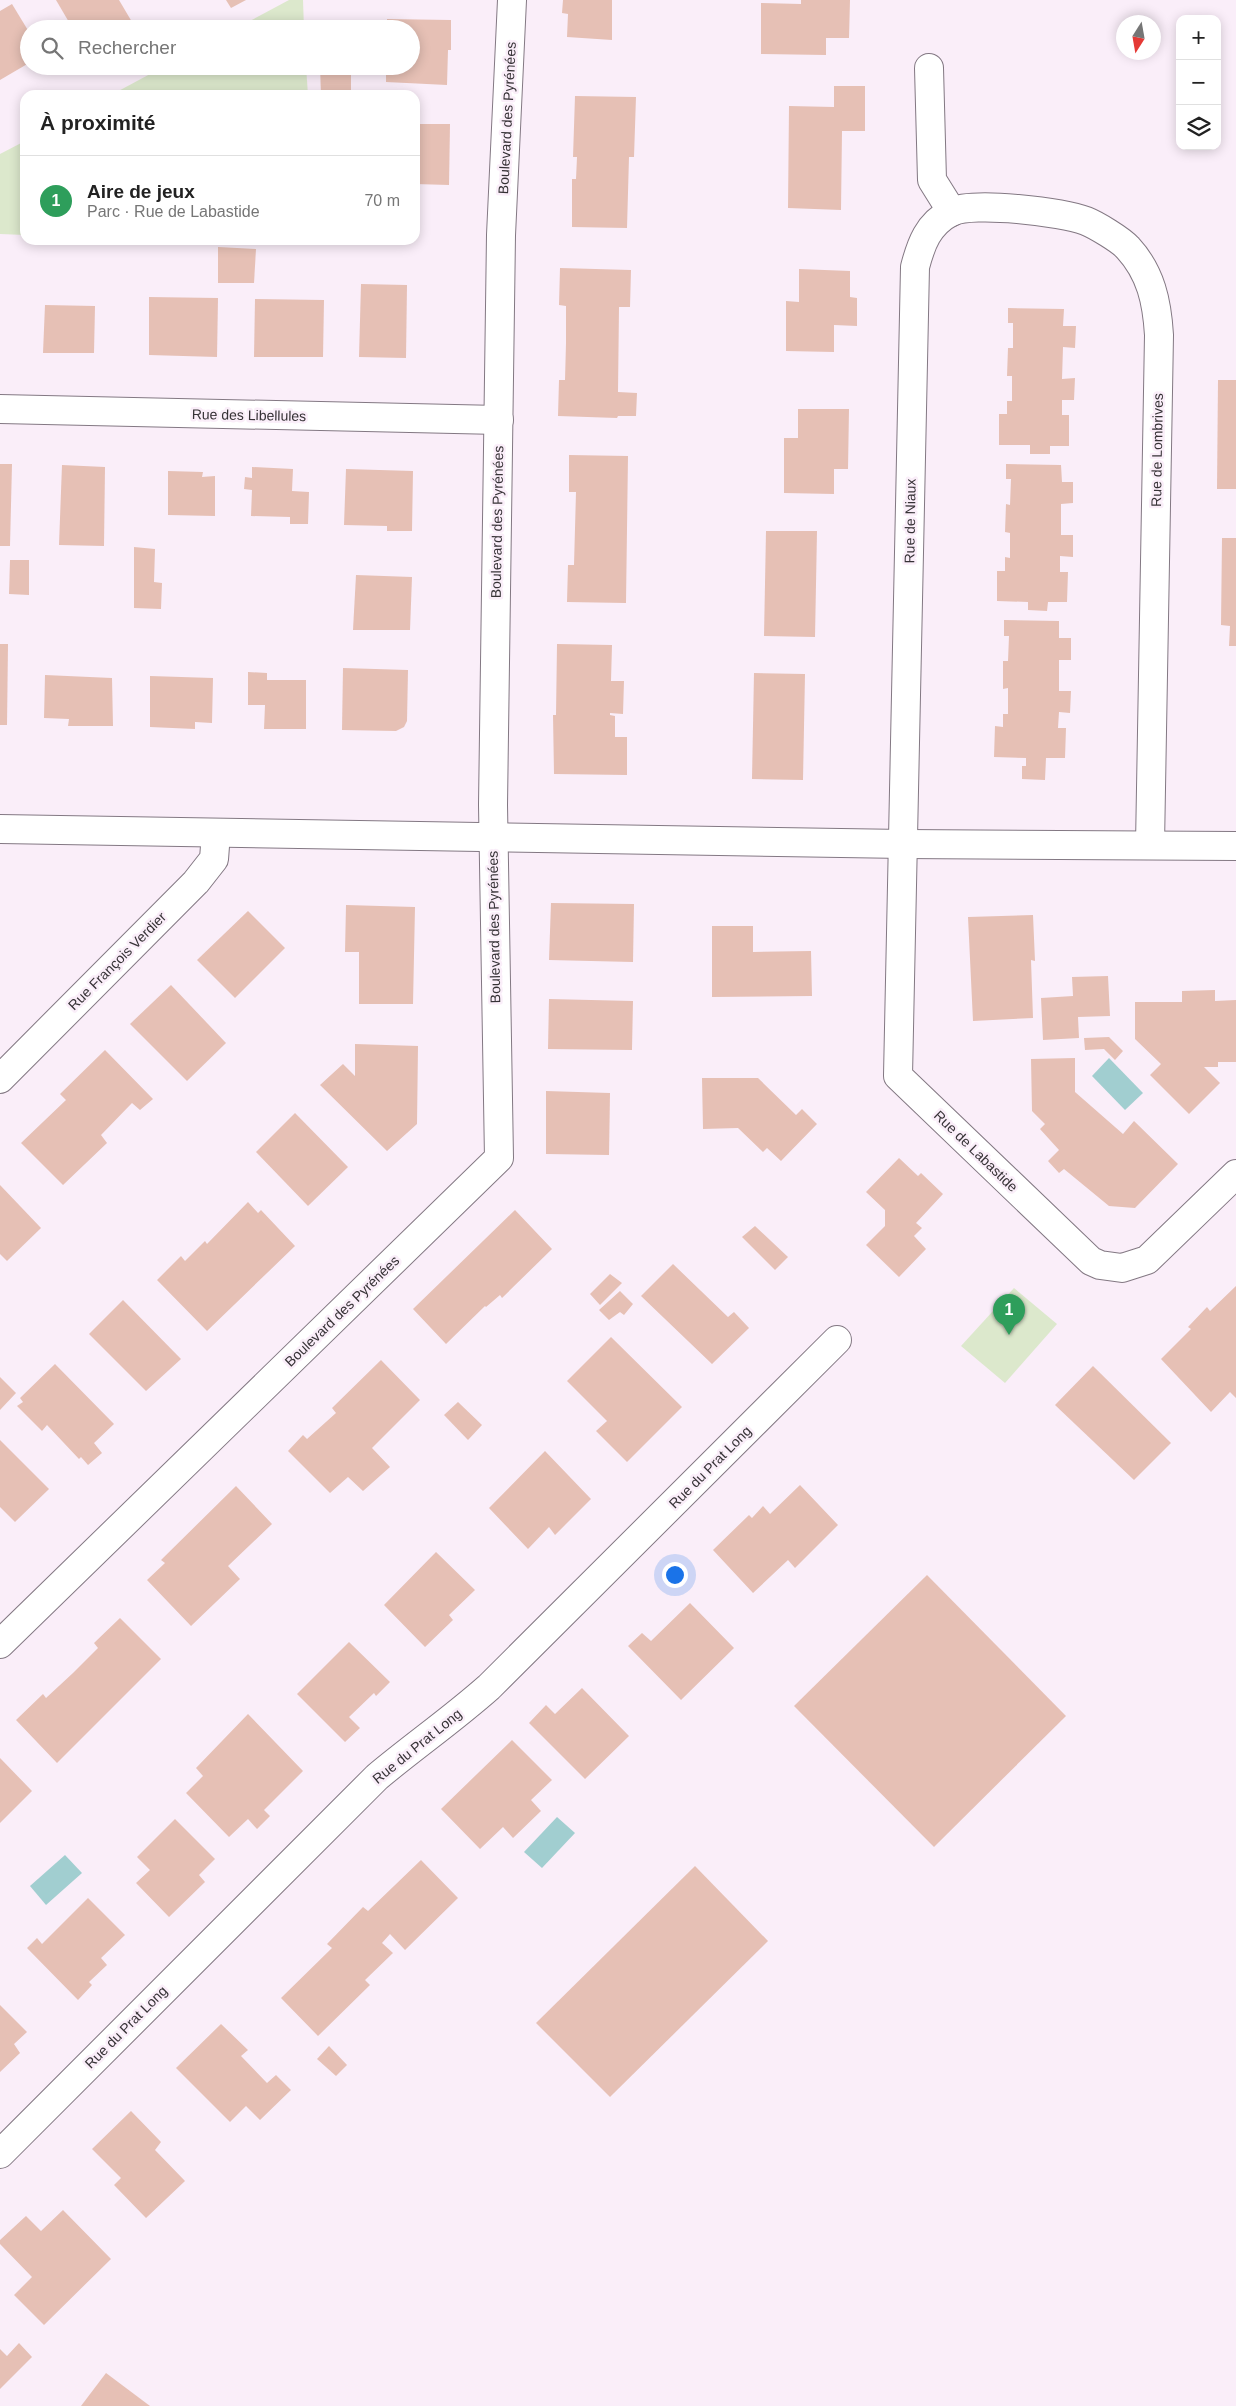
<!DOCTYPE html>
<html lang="fr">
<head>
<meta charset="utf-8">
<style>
  :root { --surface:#fff; --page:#f2f2f2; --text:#222; --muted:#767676; --line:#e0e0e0; --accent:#7c3aed }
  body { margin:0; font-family:Arial,sans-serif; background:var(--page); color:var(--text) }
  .controls { position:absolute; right:15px; top:15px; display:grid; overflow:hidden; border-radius:10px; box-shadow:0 2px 12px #0003 }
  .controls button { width:45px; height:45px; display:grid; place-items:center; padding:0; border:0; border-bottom:1px solid var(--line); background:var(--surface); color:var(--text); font:25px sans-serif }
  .compass { position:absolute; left:1116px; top:15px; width:45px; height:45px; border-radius:50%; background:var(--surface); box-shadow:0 2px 12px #0003; rotate:191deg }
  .you { position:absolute; left:674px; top:1574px; width:18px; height:18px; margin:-12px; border:4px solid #fff; border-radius:50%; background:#1a73e8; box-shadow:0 0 0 8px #1a73e833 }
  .badge { display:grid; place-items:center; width:32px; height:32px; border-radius:50%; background:var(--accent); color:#fff; font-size:16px; font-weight:700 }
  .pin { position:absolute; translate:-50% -41px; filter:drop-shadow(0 1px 2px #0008) }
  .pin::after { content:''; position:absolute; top:26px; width:18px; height:15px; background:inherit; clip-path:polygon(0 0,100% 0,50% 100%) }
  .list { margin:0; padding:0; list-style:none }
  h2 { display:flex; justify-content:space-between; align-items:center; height:65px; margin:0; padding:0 20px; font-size:21px }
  h2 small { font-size:16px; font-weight:400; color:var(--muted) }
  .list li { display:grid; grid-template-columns:32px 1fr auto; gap:15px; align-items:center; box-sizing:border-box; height:90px; padding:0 20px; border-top:1px solid var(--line) }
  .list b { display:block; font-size:19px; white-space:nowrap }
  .list p { margin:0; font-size:16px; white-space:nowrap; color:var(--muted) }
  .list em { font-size:16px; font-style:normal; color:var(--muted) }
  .icon { flex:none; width:28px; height:28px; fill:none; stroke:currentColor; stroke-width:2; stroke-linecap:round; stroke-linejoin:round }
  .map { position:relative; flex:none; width:1236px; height:2406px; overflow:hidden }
  .search { position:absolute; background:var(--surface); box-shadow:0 2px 12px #0003; left:20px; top:20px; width:400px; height:55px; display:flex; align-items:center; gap:12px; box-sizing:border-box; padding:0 18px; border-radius:28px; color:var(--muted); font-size:19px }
  .panel { position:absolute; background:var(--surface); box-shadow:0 2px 12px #0003; left:20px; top:90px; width:400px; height:155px; border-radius:15px }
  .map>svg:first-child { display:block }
  .green { fill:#dce8cc }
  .water { fill:#a1ced0 }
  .building { fill:#e6c0b5 }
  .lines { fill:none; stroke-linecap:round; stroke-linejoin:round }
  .street-casing { stroke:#837883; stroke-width:30 }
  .street { stroke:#fff; stroke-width:28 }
  .labels { text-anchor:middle; stroke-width:5; stroke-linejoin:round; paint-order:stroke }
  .street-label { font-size:14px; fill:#363236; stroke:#faeef9 }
</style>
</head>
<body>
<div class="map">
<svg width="1236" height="2406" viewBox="0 0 1236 2406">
  <rect width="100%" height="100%" fill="#faeef9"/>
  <g class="green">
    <polygon points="289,0 303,0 304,29 235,29"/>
    <polygon points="165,66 306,66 308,95 111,95"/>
    <polygon points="25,141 25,235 0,234 0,154"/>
    <polygon points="1014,1288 1057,1324 1005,1383 961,1346"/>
  </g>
  <g class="water">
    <polygon points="1109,1058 1143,1093 1125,1110 1092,1076"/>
    <polygon points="557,1817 575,1833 542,1868 524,1852"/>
    <polygon points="65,1855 82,1873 46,1905 30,1886"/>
  </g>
  <g class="building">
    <polygon points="56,0 119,0 132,22 120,29 73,29"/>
    <polygon points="226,0 246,0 231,8"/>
    <polygon points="563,0 612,0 612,40 567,37 568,14 562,13"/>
    <polygon points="801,0 850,0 849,38 826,38 826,55 761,54 761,3 801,4"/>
    <polygon points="12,4 29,32 29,63 0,80 0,11"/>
    <polygon points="387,19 451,20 451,50 448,50 447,85 386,82 386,66 411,66 411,29 387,29"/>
    <polygon points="320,66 351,66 351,95 321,95"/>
    <polygon points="834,86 865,86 865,131 842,131 841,210 788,208 789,106 834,107"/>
    <polygon points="575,96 636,97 634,157 629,157 627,228 572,227 572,179 576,179 577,157 573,157"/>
    <polygon points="415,124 450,124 449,185 415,184"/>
    <polygon points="218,247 256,249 254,283 218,283"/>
    <polygon points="560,268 631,270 630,307 619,307 618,392 637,393 636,416 618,416 617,418 558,416 559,380 565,380 566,343 566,306 559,305"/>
    <polygon points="799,269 850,271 850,297 857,298 857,326 834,325 834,352 786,351 786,301 799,302"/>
    <polygon points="361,284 407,285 406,358 359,357"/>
    <polygon points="149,297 218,298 217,357 149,355"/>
    <polygon points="255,299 324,300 323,357 254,357"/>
    <polygon points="45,305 95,306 94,353 43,353"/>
    <polygon points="1008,308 1064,309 1063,326 1076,326 1075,348 1063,347 1062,379 1075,378 1074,400 1062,400 1062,415 1069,415 1069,446 1050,446 1050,454 1030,454 1030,445 999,445 999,414 1007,414 1007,401 1012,401 1012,376 1007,376 1008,348 1013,348 1013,323 1008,323"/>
    <polygon points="1218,380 1236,380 1236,489 1217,489"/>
    <polygon points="798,409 849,409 848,469 834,469 834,494 784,493 784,438 798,438"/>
    <polygon points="569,455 628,456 626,603 567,602 568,565 574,565 576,492 569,492"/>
    <polygon points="0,464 12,464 10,546 0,546"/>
    <polygon points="1006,464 1061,465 1062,482 1073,482 1073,503 1061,504 1061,535 1073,535 1073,557 1060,556 1060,572 1068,572 1067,602 1048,602 1047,611 1028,610 1028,602 997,601 997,571 1005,571 1005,557 1010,558 1010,533 1005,532 1006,504 1010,505 1011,479 1006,479"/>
    <polygon points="62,465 105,467 104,546 59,545"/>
    <polygon points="252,467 293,469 292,491 309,492 308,524 290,524 290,517 251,516 252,490 244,489 245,477 252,478"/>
    <polygon points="346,469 413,471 412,531 387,531 387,526 344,525"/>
    <polygon points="168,471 203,472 202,477 215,476 215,516 168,515"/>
    <polygon points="766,531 817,531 815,637 764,636"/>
    <polygon points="1222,538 1236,538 1236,646 1229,646 1230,626 1221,625"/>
    <polygon points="134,547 155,549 154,582 162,583 161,609 134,608"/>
    <polygon points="10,560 29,560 29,595 9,594"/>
    <polygon points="356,575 412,577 410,630 353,630"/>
    <polygon points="1004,620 1059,621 1059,638 1071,638 1071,660 1059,660 1059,691 1071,691 1070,713 1059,712 1058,728 1066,728 1065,758 1046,758 1045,780 1022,779 1022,766 1026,766 1026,758 994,757 995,726 1003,727 1003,714 1008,714 1008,688 1003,689 1003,661 1008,661 1009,636 1004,636"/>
    <polygon points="0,644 8,644 7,725 0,725"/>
    <polygon points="557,644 612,645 611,681 624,681 623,714 610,713 610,715 615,716 615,737 627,737 627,775 554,774 553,715 556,715"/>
    <polygon points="343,668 408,670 407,721 404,727 396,731 342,730"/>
    <polygon points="248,672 267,673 267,680 306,680 306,729 264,729 265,705 248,705"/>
    <polygon points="754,673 805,674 803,780 752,779"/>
    <polygon points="45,675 112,678 113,726 68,726 69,719 44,718"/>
    <polygon points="150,676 213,678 212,723 195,722 195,729 150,727"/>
    <polygon points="551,903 634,904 633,962 549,960"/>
    <polygon points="346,905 415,907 413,1004 359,1004 359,952 345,952"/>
    <polygon points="248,911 285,948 235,998 197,960"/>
    <polygon points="1033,915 1035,961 1031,960 1033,1018 973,1021 968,917"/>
    <polygon points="712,926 753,926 753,952 811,951 812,996 712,997"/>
    <polygon points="1108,976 1110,1016 1078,1017 1079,1038 1043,1040 1041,998 1073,996 1072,977"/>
    <polygon points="171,985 226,1043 187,1081 130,1024"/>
    <polygon points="1215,990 1215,1001 1236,1000 1236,1062 1218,1062 1218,1067 1204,1067 1220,1083 1189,1114 1150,1075 1161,1064 1135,1039 1135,1002 1182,1002 1182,991"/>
    <polygon points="549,999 633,1001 632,1050 548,1049"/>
    <polygon points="1109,1037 1123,1051 1115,1060 1104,1049 1085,1050 1084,1038"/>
    <polygon points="355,1044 418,1046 417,1124 387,1151 320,1085 343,1064 355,1076"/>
    <polygon points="105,1050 153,1099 140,1110 132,1103 101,1135 107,1143 63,1185 21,1143 66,1100 60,1094"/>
    <polygon points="1075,1058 1075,1092 1123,1134 1134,1121 1178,1164 1135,1208 1109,1206 1064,1169 1059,1173 1048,1161 1059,1150 1040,1129 1045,1124 1032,1111 1031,1059"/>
    <polygon points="702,1078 758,1078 796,1115 802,1109 817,1124 781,1161 767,1148 763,1152 738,1128 703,1129"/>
    <polygon points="546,1091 610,1093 609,1155 546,1154"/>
    <polygon points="295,1113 348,1167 308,1206 256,1152"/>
    <polygon points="899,1158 918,1176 921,1173 943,1194 916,1223 922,1228 914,1236 926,1249 899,1277 866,1245 885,1226 885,1210 866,1192"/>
    <polygon points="0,1185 41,1228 7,1261 0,1254"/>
    <polygon points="248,1202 258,1213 261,1210 295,1246 207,1331 157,1280 181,1256 185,1261 205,1241 207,1244"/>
    <polygon points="515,1210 552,1249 502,1298 500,1295 486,1307 485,1306 446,1344 413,1309"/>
    <polygon points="755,1226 788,1257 775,1270 742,1237"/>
    <polygon points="673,1264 728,1317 734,1312 749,1328 712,1364 641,1296"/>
    <polygon points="610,1274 622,1283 600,1305 590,1294"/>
    <polygon points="1236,1286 1236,1398 1230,1392 1211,1412 1161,1359 1191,1329 1188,1327 1207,1307 1210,1311"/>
    <polygon points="620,1291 633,1304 624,1315 620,1312 609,1320 599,1310"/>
    <polygon points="123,1300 181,1359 146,1391 89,1334"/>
    <polygon points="611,1337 682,1407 627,1462 596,1431 607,1421 567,1381"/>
    <polygon points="381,1360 420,1400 372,1448 390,1467 363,1491 348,1477 330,1493 288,1451 303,1435 307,1439 336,1413 332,1408"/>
    <polygon points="55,1364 114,1424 94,1443 102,1453 88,1465 81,1457 79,1459 47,1425 42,1431 17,1406 23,1402 20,1398"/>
    <polygon points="1093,1366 1171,1443 1134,1480 1055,1405"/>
    <polygon points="0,1377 16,1393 0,1410"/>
    <polygon points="458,1402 482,1425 468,1440 444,1415"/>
    <polygon points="0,1440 49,1489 15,1522 0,1507"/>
    <polygon points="545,1451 591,1499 555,1535 549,1527 528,1549 489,1508"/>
    <polygon points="800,1485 838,1525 795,1568 788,1560 753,1593 713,1550 749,1515 752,1518 763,1506 770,1514"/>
    <polygon points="236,1486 272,1524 228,1566 240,1579 191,1626 147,1580 165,1563 161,1560"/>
    <polygon points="436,1552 475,1590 449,1615 453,1620 425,1647 384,1605"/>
    <polygon points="927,1575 1066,1716 934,1847 794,1706"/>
    <polygon points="690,1603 734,1648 681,1700 628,1646 642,1633 651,1641"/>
    <polygon points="120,1618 161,1659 57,1763 16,1720 43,1694 46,1698 73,1673 98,1648 94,1643"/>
    <polygon points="349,1642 390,1682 376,1696 374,1693 349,1717 360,1728 345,1742 297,1694"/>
    <polygon points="582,1688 629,1736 585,1779 529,1723 546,1705 555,1714"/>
    <polygon points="248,1714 303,1771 264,1810 270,1816 257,1829 248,1819 229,1837 186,1793 203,1776 196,1768"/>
    <polygon points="512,1740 552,1780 531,1800 541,1811 513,1838 503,1827 480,1849 441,1809"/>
    <polygon points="0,1758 32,1791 0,1823"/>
    <polygon points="175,1819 215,1859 199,1875 205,1882 169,1917 136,1883 150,1870 137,1857"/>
    <polygon points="421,1860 458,1898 405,1950 390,1934 382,1943 393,1953 365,1980 370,1985 318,2036 281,1998 332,1948 327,1944 363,1907 368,1911"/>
    <polygon points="695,1866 768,1941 610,2097 536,2023"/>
    <polygon points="88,1898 125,1935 101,1958 107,1965 89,1982 92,1985 78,2000 27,1948 37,1938 42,1944"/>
    <polygon points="0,2005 27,2032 14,2044 20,2053 0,2072"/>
    <polygon points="221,2024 248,2050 241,2056 267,2083 276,2075 291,2090 260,2120 246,2106 230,2122 176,2068"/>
    <polygon points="329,2046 347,2065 336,2076 317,2059"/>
    <polygon points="131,2111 161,2142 155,2150 185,2181 146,2218 114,2185 121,2178 92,2149"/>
    <polygon points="63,2210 111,2259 44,2325 14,2295 32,2277 0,2244 0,2240 26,2216 41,2231"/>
    <polygon points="19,2343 32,2357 0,2389 0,2349 7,2356"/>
    <polygon points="106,2373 150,2406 81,2406"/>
  </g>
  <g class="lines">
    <g class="street-casing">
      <g id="street">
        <polyline points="929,68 932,180 952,212"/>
        <polyline points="0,409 499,420"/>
        <polyline points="0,829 904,844 1236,846"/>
        <path d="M1150,845L1159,335C1157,302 1151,273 1128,248C1121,240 1096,225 1086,221C1062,212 973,201 951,212C928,224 921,244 915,267L898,1076L1091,1261L1100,1265L1122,1268L1147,1260L1236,1174"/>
        <polyline points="0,1079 196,882 214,859 216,833"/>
        <polyline points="0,1644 499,1158 493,805 501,235 512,0"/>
        <path d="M0,2154L377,1777C414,1746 453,1719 489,1687L837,1340"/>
      </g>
    </g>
    <use href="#street" class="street"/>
  </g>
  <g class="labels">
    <g class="street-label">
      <text transform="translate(507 118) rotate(-87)" y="5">Boulevard des Pyrénées</text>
      <text transform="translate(249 415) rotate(1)" y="5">Rue des Libellules</text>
      <text transform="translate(1157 450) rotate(-89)" y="5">Rue de Lombrives</text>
      <text transform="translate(910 521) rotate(-89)" y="5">Rue de Niaux</text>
      <text transform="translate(497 522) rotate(-89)" y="5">Boulevard des Pyrénées</text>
      <text transform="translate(494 927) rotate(-91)" y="5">Boulevard des Pyrénées</text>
      <text transform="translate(117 961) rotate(-45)" y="5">Rue François Verdier</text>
      <text transform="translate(976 1151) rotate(44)" y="5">Rue de Labastide</text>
      <text transform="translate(342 1311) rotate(-44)" y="5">Boulevard des Pyrénées</text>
      <text transform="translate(710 1467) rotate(-45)" y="5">Rue du Prat Long</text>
      <text transform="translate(417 1746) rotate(-39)" y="5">Rue du Prat Long</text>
      <text transform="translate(126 2027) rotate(-45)" y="5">Rue du Prat Long</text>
    </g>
  </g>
</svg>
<div class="controls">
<button>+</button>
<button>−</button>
<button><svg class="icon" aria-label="layers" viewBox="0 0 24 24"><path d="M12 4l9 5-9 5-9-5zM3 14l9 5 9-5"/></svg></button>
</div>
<svg class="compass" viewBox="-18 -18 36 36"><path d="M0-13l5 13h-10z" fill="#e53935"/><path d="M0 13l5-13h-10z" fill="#767676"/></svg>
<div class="you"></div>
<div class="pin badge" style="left:1009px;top:1335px;background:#2e9e5b">1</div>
<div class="search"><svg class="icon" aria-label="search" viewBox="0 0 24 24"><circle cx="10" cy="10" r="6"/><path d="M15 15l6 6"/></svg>Rechercher</div>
<section class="panel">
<h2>À proximité<small></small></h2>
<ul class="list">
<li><span class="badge" style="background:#2e9e5b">1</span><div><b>Aire de jeux</b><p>Parc · Rue de Labastide</p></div><em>70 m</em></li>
</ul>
</section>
</div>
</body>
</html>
